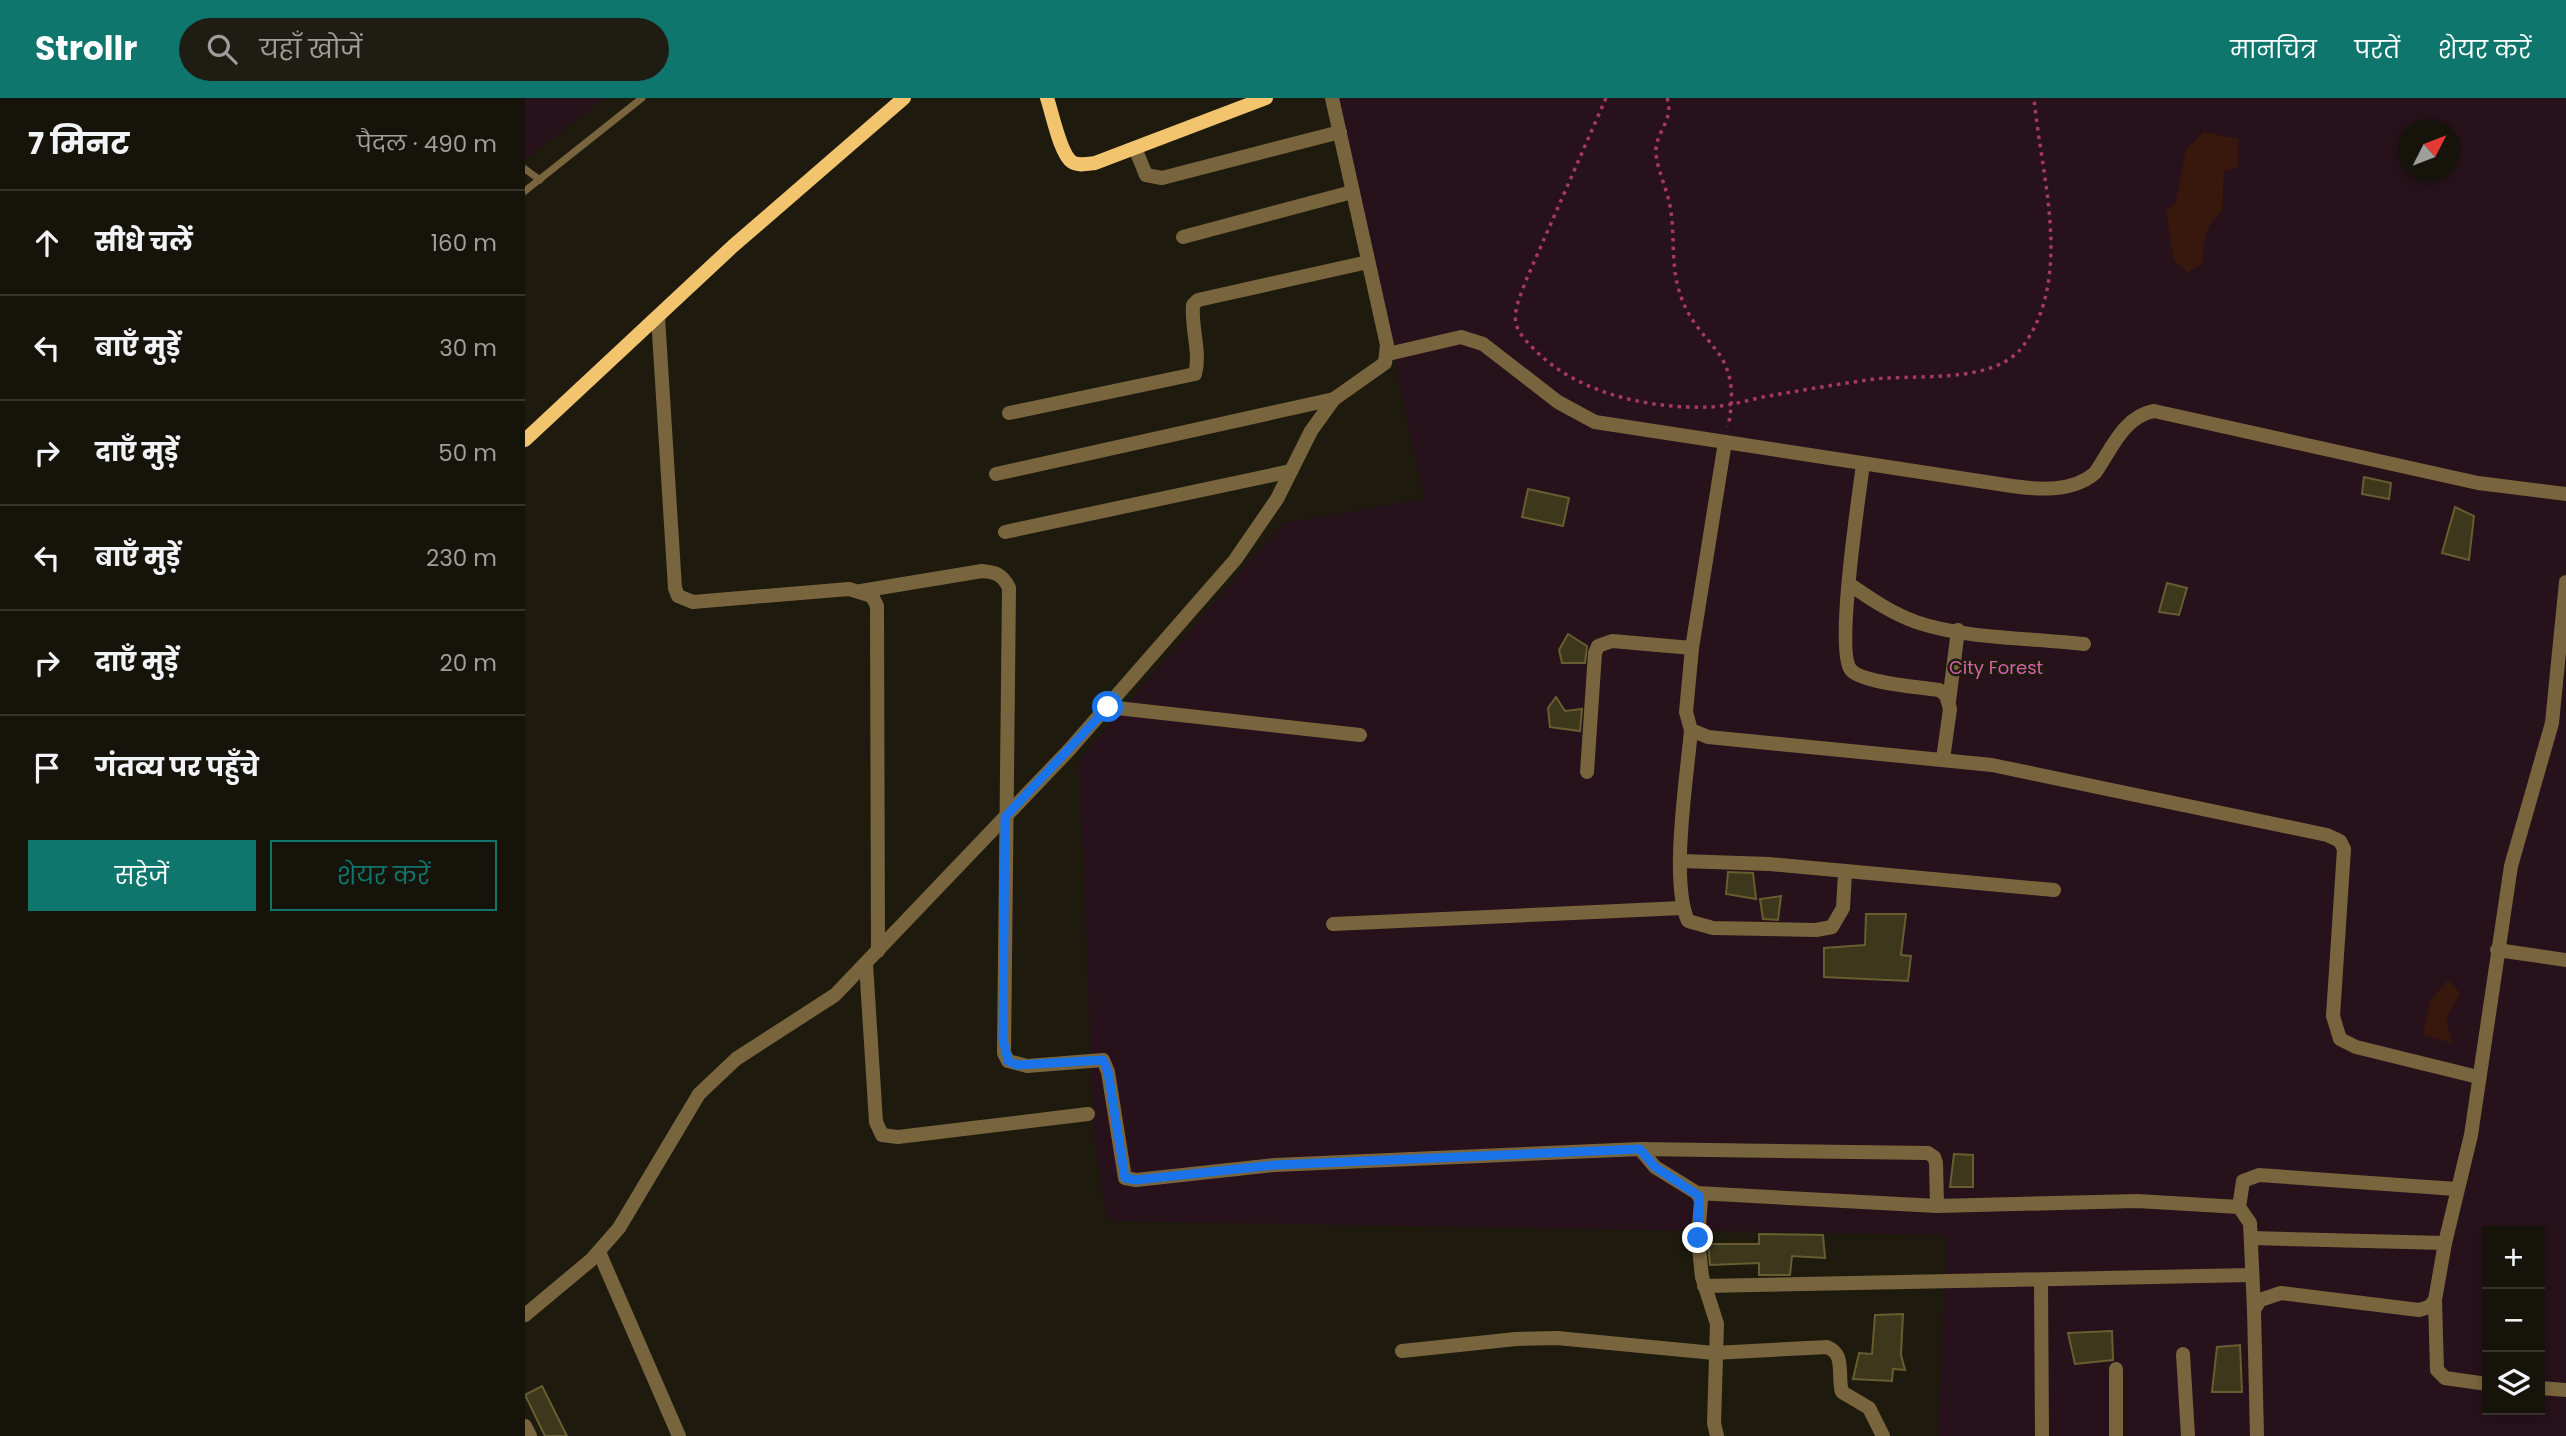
<!DOCTYPE html>
<html lang="hi">
<head>
<meta charset="utf-8">
<style>
  :root { --surface:#16140a; --page:#1f1d13; --text:#f1f3f6; --muted:#9e9e9c; --line:#35332b; --accent:#0f766e }
  body { margin:0; font-family:Poppins,"Noto Sans Devanagari",sans-serif; background:var(--page); color:var(--text) }
  .controls { position:absolute; right:21px; bottom:21px; display:grid; overflow:hidden; border-radius:0px; box-shadow:0 4px 10px #0003 }
  .controls button { width:63px; height:63px; display:grid; place-items:center; padding:0; border:0; border-bottom:2px solid var(--line); background:var(--surface); color:var(--text); font:35px sans-serif }
  .compass { position:absolute; left:1873px; top:21px; width:63px; height:63px; border-radius:50%; background:var(--surface); box-shadow:0 4px 10px #0003; rotate:48deg }
  .stop { position:absolute; width:21px; height:21px; margin:-16px; border:5px solid #1a73e8; border-radius:50%; background:#fff }
  .stop.end { background:#1a73e8; border-color:#fff; box-shadow:0 2px 7px #0008 }
  .list { margin:0; padding:0; list-style:none }
  h2 { display:flex; justify-content:space-between; align-items:center; height:91px; margin:0; padding:0 28px; font-size:30px }
  h2 small { font-size:23px; font-weight:400; color:var(--muted) }
  .list li { display:grid; grid-template-columns:46px 1fr auto; gap:21px; align-items:center; box-sizing:border-box; height:105px; padding:0 28px; border-top:2px solid var(--line) }
  .list b { display:block; font-size:26px; white-space:nowrap }
  .list em { font-size:23px; font-style:normal; color:var(--muted) }
  .actions { display:flex; gap:14px; padding:21px 28px }
  .actions a { flex:1; padding:16px 0; border:2px solid var(--accent); border-radius:0px; text-align:center; font-size:24px; color:var(--accent) }
  .actions .main { background:var(--accent); color:#fff }
  .icon { flex:none; width:38px; height:38px; fill:none; stroke:currentColor; stroke-width:2; stroke-linecap:round; stroke-linejoin:round }
  .map { position:relative; flex:none; width:2041px; height:1338px; overflow:hidden }
  header { display:flex; align-items:center; gap:42px; box-sizing:border-box; height:98px; padding:0 35px; background:var(--accent); color:#fff }
  header strong { font-size:33px }
  nav { display:flex; gap:38px; margin-inline-start:auto; font-size:24px }
  .search { width:490px; height:63px; background:var(--page); display:flex; align-items:center; gap:18px; box-sizing:border-box; padding:0 24px; border-radius:38px; color:var(--muted); font-size:26px }
  main { display:flex }
  aside { flex:1; background:var(--surface) }
  .map>svg:first-child { display:block }
  .green { fill:#27111a; fill-rule:evenodd }
  .water { fill:#38180d }
  .building { fill:#3d371c; stroke:#675d30; stroke-width:2 }
  .lines { fill:none; stroke-linecap:round; stroke-linejoin:round }
  .path { stroke:#a63868; stroke-width:3.5; stroke-dasharray:3.5 5; stroke-linecap:butt }
  .lane { stroke:#79653d; stroke-width:7 }
  .street { stroke:#79653d; stroke-width:14 }
  .secondary { stroke:#f2c46e; stroke-width:14 }
  .route { stroke:#1a73e8; stroke-width:9 }
  .labels { text-anchor:middle; stroke-width:5; stroke-linejoin:round; paint-order:stroke }
  .park-label { font-size:18px; fill:#d462a9; stroke:#1e1b0e }
</style>
</head>
<body>
<header>
<strong>Strollr</strong>
<div class="search"><svg class="icon" aria-label="search" viewBox="0 0 24 24"><circle cx="10" cy="10" r="6"/><path d="M15 15l6 6"/></svg>यहाँ खोजें</div>
<nav><a>मानचित्र</a><a>परतें</a><a>शेयर करें</a></nav>
</header>
<main>
<aside>
<h2>7 मिनट<small>पैदल · 490 m</small></h2>
<ul class="list">
<li><svg class="icon" aria-label="ahead" viewBox="0 0 24 24"><path d="M12 20V5M6 11l6-6 6 6"/></svg><div><b>सीधे चलें</b></div><em>160 m</em></li>
<li><svg class="icon" aria-label="left" viewBox="0 0 24 24"><path d="M17 20v-9H6M10 6l-5 5 5 5"/></svg><div><b>बाएँ मुड़ें</b></div><em>30 m</em></li>
<li><svg class="icon" aria-label="right" viewBox="0 0 24 24"><path d="M7 20v-9h11M14 6l5 5-5 5"/></svg><div><b>दाएँ मुड़ें</b></div><em>50 m</em></li>
<li><svg class="icon" aria-label="left" viewBox="0 0 24 24"><path d="M17 20v-9H6M10 6l-5 5 5 5"/></svg><div><b>बाएँ मुड़ें</b></div><em>230 m</em></li>
<li><svg class="icon" aria-label="right" viewBox="0 0 24 24"><path d="M7 20v-9h11M14 6l5 5-5 5"/></svg><div><b>दाएँ मुड़ें</b></div><em>20 m</em></li>
<li><svg class="icon" aria-label="arrive" viewBox="0 0 24 24"><path d="M6 21V4h12l-3 4 3 4H6"/></svg><div><b>गंतव्य पर पहुँचे</b></div></li>
</ul>
<div class="actions"><a class="main">सहेजें</a><a>शेयर करें</a></div>
</aside>
<div class="map">
<svg width="2041" height="1338" viewBox="0 0 2041 1338">
  <rect width="100%" height="100%" fill="#1e1b0e"/>
  <g class="green">
    <polygon points="0,0 79,0 0,62"/>
    <path d="M814,0H2041V1338H1413L1422,1137L582,1123L569,1040L554,662L758,425L899,401ZM1884,32H1926V74H1884ZM1962,1133H2015V1312H1962Z"/>
  </g>
  <g class="water">
    <path d="M1679,34L1713,41V69L1699,73L1697,113C1681,126 1678,144 1678,164L1663,175L1649,163L1641,113L1651,104L1661,51Z"/>
    <polygon points="1923,882 1935,895 1921,921 1927,945 1898,937 1905,903"/>
  </g>
  <g class="building">
    <polygon points="1839,379 1866,385 1864,401 1837,396"/>
    <polygon points="1003,391 1044,400 1038,428 997,419"/>
    <polygon points="1930,409 1949,418 1944,462 1917,455"/>
    <polygon points="1642,485 1662,490 1654,517 1634,514"/>
    <polygon points="1043,536 1062,548 1060,565 1037,565 1034,552"/>
    <polygon points="1031,599 1040,613 1057,611 1055,633 1025,629 1023,610"/>
    <polygon points="1203,774 1228,775 1231,801 1201,796"/>
    <polygon points="1256,798 1253,822 1238,821 1235,801"/>
    <polygon points="1341,816 1381,816 1376,857 1386,858 1383,883 1299,879 1299,850 1340,847"/>
    <polygon points="1429,1056 1448,1057 1448,1089 1425,1089"/>
    <polygon points="1234,1136 1298,1137 1300,1160 1267,1158 1265,1177 1234,1177 1234,1165 1185,1167 1183,1146 1234,1146"/>
    <polygon points="1378,1216 1376,1257 1380,1272 1368,1271 1367,1283 1328,1281 1334,1255 1347,1256 1350,1217"/>
    <polygon points="1587,1233 1588,1262 1550,1266 1543,1235"/>
    <polygon points="1715,1247 1717,1294 1687,1294 1692,1249"/>
    <polygon points="17,1288 42,1338 20,1338 0,1297"/>
  </g>
  <g class="lines">
    <g class="path">
      <path d="M1081,0L1002,180C997,194 988,211 991,226C994,236 1002,244 1009,251C1052,296 1125,311 1185,309C1203,308 1220,303 1238,299C1272,293 1307,287 1342,282C1387,275 1469,288 1498,248C1549,178 1516,79 1509,0"/>
      <path d="M1142,0C1150,22 1129,35 1131,56C1133,74 1142,91 1145,108C1150,135 1146,163 1153,189C1170,253 1220,245 1203,329"/>
    </g>
    <g class="lane">
      <polyline points="0,71 15,82"/>
      <polyline points="0,93 117,0"/>
    </g>
    <g class="street">
      <polyline points="610,50 621,77 637,80 815,34"/>
      <polyline points="658,139 827,94"/>
      <polyline points="133,219 150,490 153,498 168,504 324,491 347,498 352,508 353,853"/>
      <path d="M863,256L936,239L958,246L1033,304L1070,324L1487,388C1515,392 1548,394 1570,375C1586,352 1599,318 1629,313L1953,385L2041,396"/>
      <path d="M484,315L670,276C676,255 666,230 668,207L673,202L843,164"/>
      <polyline points="1200,344 1167,550 1161,614 1166,632 1183,639 1467,667 1802,737 1815,743 1819,751 1808,918 1815,941 1831,949 1953,979"/>
      <path d="M1338,366C1334,398 1310,554 1326,572C1337,585 1395,589 1414,592L1421,597L1425,611L1418,661"/>
      <polyline points="471,376 809,301"/>
      <polyline points="480,434 766,373"/>
      <path d="M1324,486C1346,501 1366,515 1391,524C1440,541 1507,540 1559,546"/>
      <path d="M336,493L457,473C471,474 478,477 484,490L479,955L483,963L502,968L578,962L583,974L600,1080L611,1082L750,1067L1115,1051L1403,1055L1409,1059L1411,1065L1412,1108"/>
      <polyline points="1424,603 1433,532"/>
      <polyline points="583,609 835,637"/>
      <path d="M1166,632C1162,679 1145,783 1163,823L1188,830L1291,832L1307,829L1318,810L1320,775"/>
      <polyline points="1062,674 1070,555 1073,548 1087,543 1167,550"/>
      <polyline points="1157,763 1244,766 1529,792"/>
      <polyline points="808,826 1157,810"/>
      <polyline points="1972,852 2041,862"/>
      <polyline points="341,866 351,1024 357,1037 373,1039 563,1016"/>
      <polyline points="1115,1051 1130,1069 1172,1095 1176,1102 1173,1140 1177,1179 1192,1226 1189,1325 1192,1338"/>
      <polyline points="1172,1095 1412,1108 1612,1103 1714,1109 1725,1125 1729,1212"/>
      <polyline points="1714,1109 1718,1083 1734,1077 1931,1091"/>
      <polyline points="1726,1140 1920,1145"/>
      <polyline points="74,1154 154,1338"/>
      <polyline points="1516,1182 1517,1338"/>
      <polyline points="1179,1188 1727,1177"/>
      <polyline points="1910,1202 1912,1272 1920,1280 1962,1286"/>
      <polyline points="0,1217 66,1162 94,1130 174,996 211,961 310,897 544,652 710,462 752,401 786,333 809,301 860,265 862,247 807,0"/>
      <path d="M877,1253L991,1241L1032,1240L1189,1255L1302,1249C1321,1256 1312,1277 1317,1294L1344,1310L1358,1338"/>
      <polyline points="1658,1256 1663,1338"/>
      <polyline points="1591,1271 1591,1338"/>
      <polyline points="2015,1290 2041,1292"/>
      <polyline points="0,1328 5,1338"/>
      <polyline points="1732,1338 1729,1212 1735,1202 1756,1195 1894,1212 1904,1209 1910,1202 1920,1145 1946,1037 1986,768 2027,625 2041,484"/>
    </g>
    <g class="secondary">
      <path d="M522,0C527,14 535,56 547,64C553,68 562,66 570,65L741,0"/>
      <polyline points="0,342 208,148 379,0"/>
    </g>
  </g>
  <g class="lines">
    <polyline class="route" points="583,609 480,719 478,941 483,963 492,967 578,962 583,974 600,1080 611,1082 750,1067 1115,1051 1130,1069 1174,1098 1173,1140"/>
  </g>
  <g class="labels">
    <g class="park-label">
      <text x="1471" y="576">City Forest</text>
    </g>
  </g>
</svg>
<div class="controls">
<button>+</button>
<button>−</button>
<button><svg class="icon" aria-label="layers" viewBox="0 0 24 24"><path d="M12 4l9 5-9 5-9-5zM3 14l9 5 9-5"/></svg></button>
</div>
<svg class="compass" viewBox="-18 -18 36 36"><path d="M0-13l5 13h-10z" fill="#e53935"/><path d="M0 13l5-13h-10z" fill="#9e9e9c"/></svg>
<div class="stop" style="left:583px;top:609px"></div>
<div class="stop end" style="left:1173px;top:1140px"></div>
</div>
</main>
</body>
</html>
